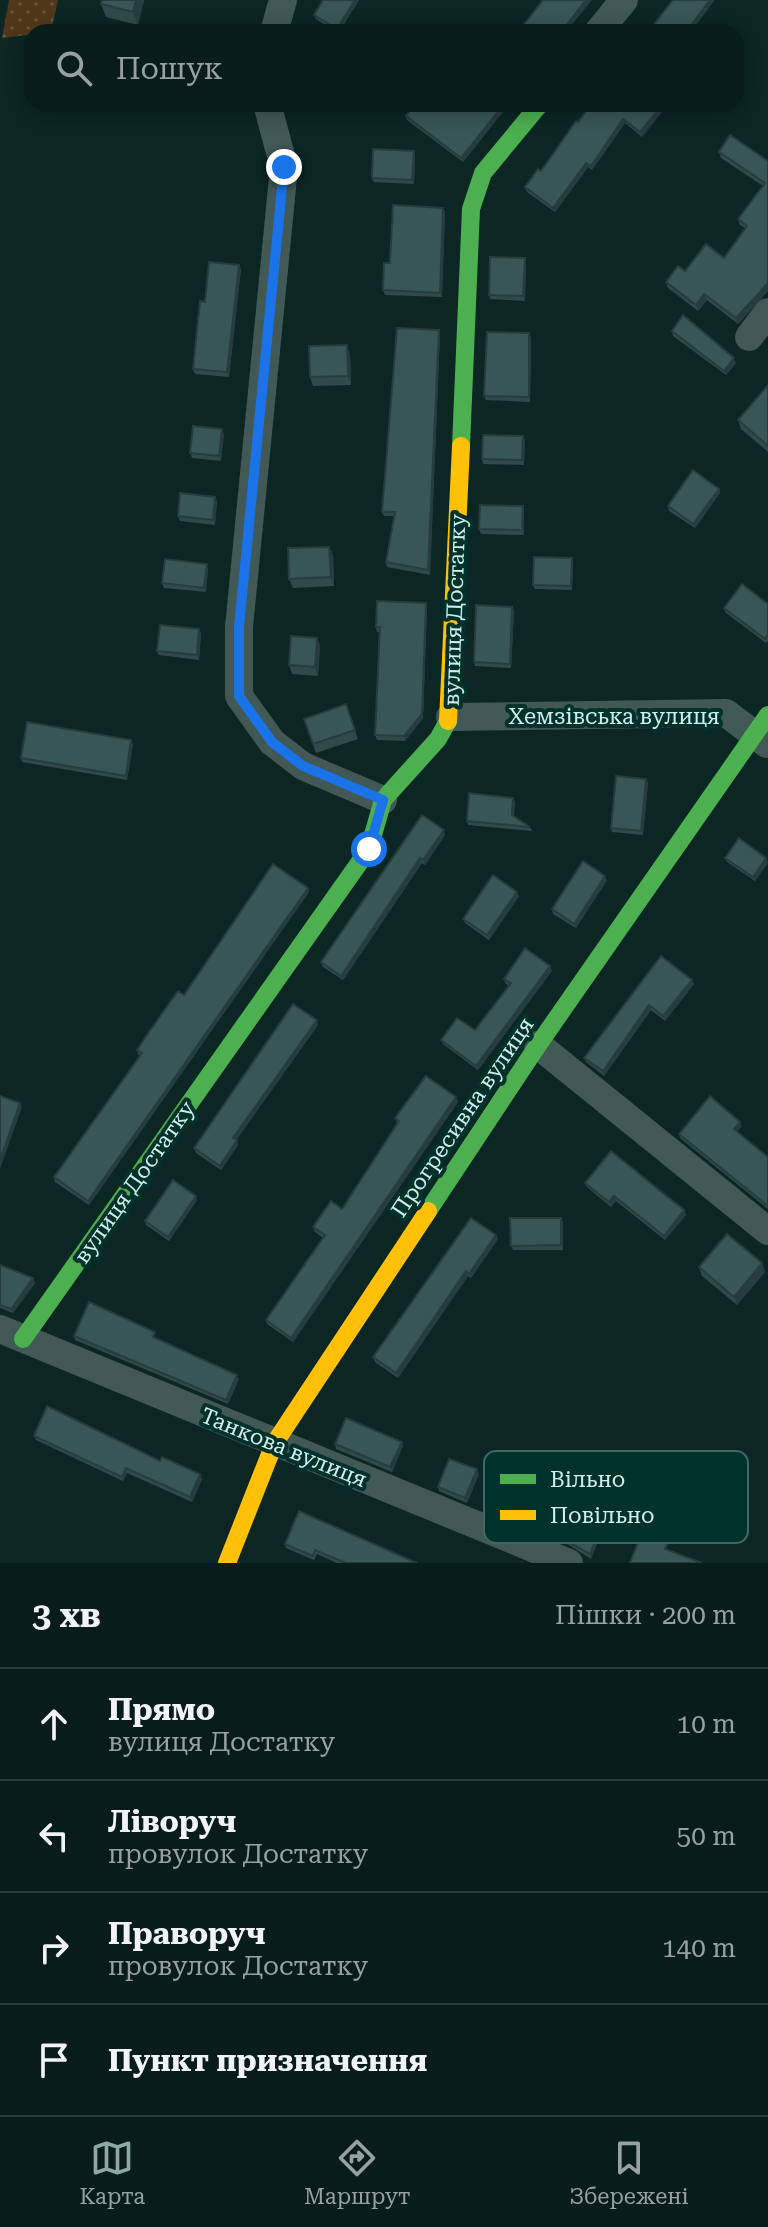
<!DOCTYPE html>
<html lang="uk">
<head>
<meta charset="utf-8">
<style>
  :root { --surface:#081c1a; --page:#162927; --text:#f1f3f6; --muted:#98a1a2; --line:#293a39; --accent:#8ca8a3 }
  body { margin:0; font-family:"Roboto Serif",serif; background:var(--page); color:var(--text) }
  .stop { position:absolute; width:24px; height:24px; margin:-18px; border:6px solid #1a73e8; border-radius:50%; background:#fff }
  .stop.end { background:#1a73e8; border-color:#fff; box-shadow:0 2px 8px #0008 }
  .list { margin:0; padding:0; list-style:none }
  h2 { display:flex; justify-content:space-between; align-items:center; height:104px; margin:0; padding:0 32px; font-size:34px }
  h2 small { font-size:26px; font-weight:400; color:var(--muted) }
  .list li { display:grid; grid-template-columns:52px 1fr auto; gap:24px; align-items:center; box-sizing:border-box; height:112px; padding:0 32px; border-top:2px solid var(--line) }
  .list b { display:block; font-size:30px; white-space:nowrap }
  .list p { margin:0; font-size:26px; white-space:nowrap; color:var(--muted) }
  .list em { font-size:26px; font-style:normal; color:var(--muted) }
  .icon { flex:none; width:44px; height:44px; fill:none; stroke:currentColor; stroke-width:2; stroke-linecap:round; stroke-linejoin:round }
  .map { position:relative; flex:none; width:768px; height:1563px; overflow:hidden }
  .search { position:absolute; background:var(--surface); box-shadow:0 4px 20px #0003; left:24px; right:24px; top:24px; height:88px; display:flex; align-items:center; gap:20px; box-sizing:border-box; padding:0 28px; border-radius:24px; color:var(--muted); font-size:30px }
  .sheet { height:552px; background:var(--surface) }
  nav { display:flex; justify-content:space-around; align-items:center; box-sizing:border-box; height:112px; border-top:2px solid var(--line); background:var(--surface); font-size:22px; color:var(--muted) }
  nav a { display:grid; justify-items:center; gap:4px }
  nav .on { color:var(--accent) }
  .map>svg:first-child { display:block }
  .grass { fill:url(#grass-dots) }
  .lines { fill:none; stroke-linecap:round; stroke-linejoin:round }
  .street { stroke:#415855; stroke-width:28 }
  .fast { stroke:#4caf50; stroke-width:18 }
  .slow { stroke:#ffc107; stroke-width:18 }
  .wall { fill:#304a4b }
  .shaded-wall { fill:#273c3d }
  .building { fill:#385657; stroke:#273c3d; stroke-width:2 }
  .route { stroke:#1a73e8; stroke-width:10 }
  .labels { text-anchor:middle; stroke-width:8; stroke-linejoin:round; paint-order:stroke }
  .street-label { font-size:22px; fill:#d1eee8; stroke:#00312b }
  .key { fill:#00312b; stroke:#3f6a64; stroke-width:2 }
  .key-label { font-size:22px; fill:#d1eee8 }
</style>
</head>
<body>
<div class="map">
<svg width="768" height="1563" viewBox="0 0 768 1563">
  <defs>
    <pattern id="grass-dots" width="8" height="8" patternUnits="userSpaceOnUse" patternTransform="scale(2)"><rect width="8" height="8" fill="#503719"/><path d="M2 2h.1M6 6h.1" fill="none" stroke="#68543a" stroke-width="1.8" stroke-linecap="round"/></pattern>
  </defs>
  <rect width="100%" height="100%" fill="#0b2623"/>
  <polygon class="grass" points="9,0 58,0 51,32 2,38"/>
  <g class="lines">
    <g class="street">
      <polyline points="274,32 283,0"/>
      <polyline points="598,32 624,0"/>
      <polyline points="267,104 284,167 239,627 239,696 272,742 303,766 383,800"/>
      <polyline points="749,337 768,312"/>
      <polyline points="450,717 726,713 767,744"/>
      <polyline points="538,1045 768,1231"/>
      <polyline points="0,1329 569,1563"/>
    </g>
    <g class="fast">
      <polyline points="461,446 471,209 483,173 540,104"/>
      <polyline points="428,1211 538,1045 768,715"/>
      <polyline points="23,1339 369,849 383,800 438,739 448,721"/>
    </g>
    <g class="slow">
      <polyline points="448,721 461,446"/>
      <polyline points="227,1563 274,1444 428,1211"/>
    </g>
  </g>
  <g class="wall">
    <polygon points="102,0 144,0 138,25 106,17 101,4"/>
    <polygon points="359,0 339,32 336,32 316,19 314,15"/>
    <polygon points="438,104 509,104 463,162 407,120 406,116"/>
    <polygon points="664,109 642,137 625,123 592,170 588,167 555,212 527,192 525,187 541,171 578,122"/>
    <polygon points="414,151 415,155 414,184 374,182 372,178"/>
    <polygon points="719,152 768,161 768,291 738,324 707,300 698,311 668,288 666,282 685,271 724,258 745,228 740,225 738,219 763,186 721,158"/>
    <polygon points="443,208 445,212 442,297 385,295 383,290"/>
    <polygon points="525,258 526,262 525,301 490,299 489,295"/>
    <polygon points="241,269 229,377 195,374 193,369 205,302"/>
    <polygon points="439,330 440,334 430,575 387,567 386,562 394,516 384,516 382,512"/>
    <polygon points="672,331 736,363 726,375 673,336"/>
    <polygon points="531,338 530,402 486,400 484,396"/>
    <polygon points="350,354 351,385 313,386 310,377"/>
    <polygon points="768,385 768,452 741,429 738,420"/>
    <polygon points="224,434 221,461 192,458 190,453"/>
    <polygon points="523,436 525,440 524,465 483,464 482,459"/>
    <polygon points="719,489 720,493 695,528 669,511 668,506"/>
    <polygon points="215,497 217,501 215,525 180,521 178,516"/>
    <polygon points="523,506 524,511 524,535 481,534 479,529"/>
    <polygon points="329,547 333,555 334,586 293,588 289,579"/>
    <polygon points="572,558 573,562 572,590 535,589 533,585"/>
    <polygon points="208,568 206,592 164,588 162,583"/>
    <polygon points="426,603 427,608 423,718 405,741 377,740 375,735 379,632 377,632 376,627"/>
    <polygon points="768,604 768,641 766,643 726,613 724,608"/>
    <polygon points="512,607 514,611 511,668 475,666 474,662"/>
    <polygon points="199,629 201,634 199,660 159,655 157,651"/>
    <polygon points="317,638 320,646 318,676 292,674 289,665"/>
    <polygon points="346,704 358,739 316,753 304,719"/>
    <polygon points="133,744 127,780 22,762 21,758"/>
    <polygon points="646,779 648,783 643,835 612,832 611,828"/>
    <polygon points="515,802 514,816 530,827 532,831 468,825 467,821"/>
    <polygon points="422,815 445,835 425,865 422,863 343,980 323,967 321,962"/>
    <polygon points="725,858 766,858 768,862 755,881 727,862"/>
    <polygon points="607,880 576,928 553,914 552,909"/>
    <polygon points="308,888 309,892 89,1205 55,1182 54,1177 140,1056 138,1054 137,1050 184,995"/>
    <polygon points="519,896 489,940 465,923 463,919"/>
    <polygon points="661,956 692,980 694,984 665,1021 651,1010 604,1076 586,1062 584,1058"/>
    <polygon points="550,966 552,971 478,1070 443,1044 441,1040 475,1030 509,986 505,983 504,979"/>
    <polygon points="318,1025 236,1140 238,1145 221,1170 196,1153 194,1148"/>
    <polygon points="456,1097 458,1102 293,1342 267,1324 266,1320 323,1238 315,1232 313,1227 342,1209 397,1123 395,1118"/>
    <polygon points="742,1126 737,1131 768,1157 768,1209 680,1138 679,1134"/>
    <polygon points="585,1183 684,1210 686,1215 665,1240 616,1201 611,1207 587,1187"/>
    <polygon points="197,1200 169,1241 146,1225 145,1221"/>
    <polygon points="561,1218 563,1222 563,1250 513,1250 511,1246"/>
    <polygon points="496,1235 498,1239 471,1278 468,1276 398,1378 375,1362 373,1357"/>
    <polygon points="762,1263 765,1272 737,1305 702,1276 699,1267"/>
    <polygon points="0,1265 33,1278 35,1283 13,1313 0,1308"/>
    <polygon points="74,1336 157,1337 156,1338 239,1379 228,1404 75,1340"/>
    <polygon points="34,1436 160,1461 202,1479 192,1502 127,1473 123,1481 36,1440"/>
    <polygon points="402,1442 403,1446 392,1472 336,1449 335,1444"/>
    <polygon points="479,1474 467,1503 439,1491 438,1487"/>
    <polygon points="543,1499 531,1529 507,1519 506,1515"/>
    <polygon points="603,1521 604,1526 591,1559 566,1543 564,1539"/>
    <polygon points="285,1544 417,1563 337,1563 317,1554 314,1560 286,1548"/>
  </g>
  <g class="shaded-wall">
    <polygon points="136,0 144,0 138,25 133,12"/>
    <polygon points="355,0 359,0 339,32 338,32 337,29"/>
    <polygon points="586,0 592,0 566,32 561,32"/>
    <polygon points="710,0 715,0 691,32 686,32"/>
    <polygon points="504,104 509,104 463,162 461,158"/>
    <polygon points="663,104 664,109 642,137 640,132"/>
    <polygon points="623,119 625,123 592,170 591,166"/>
    <polygon points="414,151 415,155 414,184 412,180"/>
    <polygon points="586,163 588,167 555,212 553,208"/>
    <polygon points="443,208 445,212 442,297 440,293"/>
    <polygon points="525,258 526,262 525,301 523,296"/>
    <polygon points="239,265 241,269 229,377 227,372"/>
    <polygon points="768,283 768,291 738,324 736,318"/>
    <polygon points="704,294 707,300 698,311 696,305"/>
    <polygon points="439,330 440,334 430,575 428,570"/>
    <polygon points="529,333 531,338 530,402 529,397"/>
    <polygon points="347,345 350,354 351,385 348,376"/>
    <polygon points="734,358 736,363 726,375 724,371"/>
    <polygon points="222,429 224,434 221,461 219,456"/>
    <polygon points="523,436 525,440 524,465 522,460"/>
    <polygon points="719,489 720,493 695,528 693,524"/>
    <polygon points="215,497 217,501 215,525 213,520"/>
    <polygon points="523,506 524,511 524,535 522,530"/>
    <polygon points="329,547 333,555 334,586 331,577"/>
    <polygon points="572,558 573,562 572,590 571,586"/>
    <polygon points="207,564 208,568 206,592 204,588"/>
    <polygon points="426,603 427,608 423,718 405,741 404,736"/>
    <polygon points="512,607 514,611 511,668 510,664"/>
    <polygon points="199,629 201,634 199,660 197,655"/>
    <polygon points="317,638 320,646 318,676 315,667"/>
    <polygon points="131,740 133,744 127,780 126,776"/>
    <polygon points="646,779 648,783 643,835 641,831"/>
    <polygon points="513,798 515,802 513,819 512,815"/>
    <polygon points="444,830 445,835 425,865 423,860"/>
    <polygon points="420,858 422,863 343,980 341,976"/>
    <polygon points="766,858 768,863 755,881 753,877"/>
    <polygon points="605,876 607,880 576,928 574,924"/>
    <polygon points="308,888 309,892 89,1205 88,1201"/>
    <polygon points="517,892 519,896 489,940 487,935"/>
    <polygon points="550,966 552,971 478,1070 476,1066"/>
    <polygon points="692,980 694,984 665,1021 663,1016"/>
    <polygon points="649,1005 651,1010 604,1076 603,1071"/>
    <polygon points="317,1020 318,1025 235,1142 233,1138"/>
    <polygon points="456,1097 458,1102 293,1342 291,1338"/>
    <polygon points="20,1103 22,1107 0,1169 0,1160"/>
    <polygon points="740,1122 742,1126 736,1133 734,1129"/>
    <polygon points="237,1140 238,1145 221,1170 220,1166"/>
    <polygon points="196,1196 197,1200 169,1241 168,1237"/>
    <polygon points="614,1196 616,1201 611,1207 609,1202"/>
    <polygon points="684,1210 686,1215 665,1240 664,1236"/>
    <polygon points="561,1218 563,1222 563,1250 561,1245"/>
    <polygon points="496,1235 498,1239 471,1278 469,1274"/>
    <polygon points="762,1263 765,1272 737,1305 734,1297"/>
    <polygon points="466,1271 468,1276 398,1378 396,1373"/>
    <polygon points="33,1278 35,1283 13,1313 11,1309"/>
    <polygon points="237,1375 239,1379 228,1404 226,1400"/>
    <polygon points="402,1442 403,1446 392,1472 390,1467"/>
    <polygon points="126,1468 127,1473 123,1481 122,1477"/>
    <polygon points="477,1469 479,1474 467,1503 465,1498"/>
    <polygon points="200,1474 202,1479 192,1502 190,1497"/>
    <polygon points="541,1495 543,1499 531,1529 529,1525"/>
    <polygon points="603,1521 604,1526 591,1559 590,1554"/>
  </g>
  <g class="building">
    <polygon points="102,0 136,0 133,12 101,4"/>
    <polygon points="323,0 355,0 337,29 314,15"/>
    <polygon points="543,0 586,0 561,32 518,32"/>
    <polygon points="673,0 710,0 686,32 648,32"/>
    <polygon points="415,104 435,104 437,105 438,104 504,104 461,158 406,116"/>
    <polygon points="592,104 663,104 640,132 623,119 591,166 586,163 553,208 525,187 538,169 541,171 576,121 578,122"/>
    <polygon points="730,135 768,161 768,283 736,318 704,294 696,305 666,282 678,266 685,271 706,244 724,258 747,226 738,219 765,183 719,152"/>
    <polygon points="373,149 414,151 412,180 372,178"/>
    <polygon points="393,205 443,208 440,293 383,290 384,263 390,263"/>
    <polygon points="490,257 525,258 523,296 489,295"/>
    <polygon points="209,262 239,265 227,372 193,369 200,301 205,302"/>
    <polygon points="683,315 734,358 724,371 672,331"/>
    <polygon points="397,328 439,330 428,570 386,562 395,512 382,512"/>
    <polygon points="487,332 529,333 529,397 484,396"/>
    <polygon points="347,345 348,376 310,377 309,346"/>
    <polygon points="768,385 768,446 738,420"/>
    <polygon points="193,426 222,429 219,456 190,453"/>
    <polygon points="483,435 523,436 522,460 482,459"/>
    <polygon points="693,470 719,489 693,524 668,506"/>
    <polygon points="180,493 215,497 213,520 178,516"/>
    <polygon points="480,505 523,506 522,530 479,529"/>
    <polygon points="329,547 331,577 289,579 288,548"/>
    <polygon points="534,557 572,558 571,586 533,585"/>
    <polygon points="165,559 207,564 204,588 162,583"/>
    <polygon points="742,584 768,604 768,634 765,639 724,608"/>
    <polygon points="377,601 426,603 422,714 404,736 375,735 380,627 376,627"/>
    <polygon points="476,605 512,607 510,664 474,662"/>
    <polygon points="160,625 199,629 197,655 157,651"/>
    <polygon points="291,636 317,638 315,667 289,665"/>
    <polygon points="346,704 355,730 313,744 304,719"/>
    <polygon points="27,722 131,740 126,776 21,758"/>
    <polygon points="616,776 646,779 641,831 611,828"/>
    <polygon points="469,793 513,798 512,815 530,827 467,821"/>
    <polygon points="422,815 444,830 423,860 420,858 341,976 321,962"/>
    <polygon points="739,838 766,858 753,877 725,858"/>
    <polygon points="583,861 605,876 574,924 552,909"/>
    <polygon points="273,864 308,888 88,1201 54,1177 142,1053 137,1050 149,1032 178,991 184,995"/>
    <polygon points="493,875 517,892 487,935 463,919"/>
    <polygon points="525,948 550,966 476,1066 441,1040 457,1018 475,1030 511,983 504,979"/>
    <polygon points="661,956 692,980 663,1016 649,1005 603,1071 584,1058"/>
    <polygon points="293,1004 317,1020 233,1138 237,1140 220,1166 194,1148"/>
    <polygon points="426,1076 456,1097 291,1338 266,1320 325,1235 313,1227 331,1201 342,1209 399,1121 395,1118"/>
    <polygon points="0,1096 20,1103 0,1160"/>
    <polygon points="710,1096 740,1122 734,1129 768,1157 768,1206 679,1134"/>
    <polygon points="611,1151 684,1210 664,1236 614,1196 609,1202 585,1183"/>
    <polygon points="173,1180 196,1196 168,1237 145,1221"/>
    <polygon points="471,1218 496,1235 469,1274 466,1271 396,1373 373,1357"/>
    <polygon points="510,1218 561,1218 561,1245 511,1246"/>
    <polygon points="727,1234 762,1263 734,1297 699,1267"/>
    <polygon points="0,1265 33,1278 11,1309 0,1305"/>
    <polygon points="89,1302 155,1332 153,1337 237,1375 226,1400 74,1336"/>
    <polygon points="47,1406 160,1461 162,1457 200,1474 190,1497 126,1468 122,1477 34,1436"/>
    <polygon points="346,1418 402,1442 390,1467 335,1444"/>
    <polygon points="449,1459 477,1469 465,1498 438,1487"/>
    <polygon points="575,1510 603,1521 590,1554 564,1539"/>
    <polygon points="299,1511 417,1563 346,1563 315,1550 313,1556 285,1544"/>
    <polygon points="642,1532 668,1542 665,1549 702,1563 630,1563"/>
  </g>
  <g class="lines">
    <polyline class="route" points="284,167 239,627 239,696 272,742 303,766 383,800 369,849"/>
  </g>
  <g class="labels">
    <g class="street-label">
      <text transform="translate(454 610) rotate(-88)" y="8">вулиця Достатку</text>
      <text x="614" y="724">Хемзівська вулиця</text>
      <text transform="translate(462 1117) rotate(-56)" y="8">Прогресивна вулиця</text>
      <text transform="translate(134 1182) rotate(-55)" y="8">вулиця Достатку</text>
      <text transform="translate(284 1447) rotate(22)" y="8">Танкова вулиця</text>
    </g>
  </g>
  <rect x="484" y="1451" width="264" height="92" rx="12" class="key"/>
  <rect x="500" y="1474" width="36" height="10" fill="#4caf50"/>
  <rect x="500" y="1510" width="36" height="10" fill="#ffc107"/>
  <g class="key-label">
    <text x="550" y="1487">Вільно</text>
    <text x="550" y="1523">Повільно</text>
  </g>
</svg>
<div class="stop" style="left:369px;top:849px"></div>
<div class="stop end" style="left:284px;top:167px"></div>
<div class="search"><svg class="icon" aria-label="search" viewBox="0 0 24 24"><circle cx="10" cy="10" r="6"/><path d="M15 15l6 6"/></svg>Пошук</div>
</div>
<section class="sheet">
<h2>3 хв<small>Пішки · 200 m</small></h2>
<ul class="list">
<li><svg class="icon" aria-label="ahead" viewBox="0 0 24 24"><path d="M12 20V5M6 11l6-6 6 6"/></svg><div><b>Прямо</b><p>вулиця Достатку</p></div><em>10 m</em></li>
<li><svg class="icon" aria-label="left" viewBox="0 0 24 24"><path d="M17 20v-9H6M10 6l-5 5 5 5"/></svg><div><b>Ліворуч</b><p>провулок Достатку</p></div><em>50 m</em></li>
<li><svg class="icon" aria-label="right" viewBox="0 0 24 24"><path d="M7 20v-9h11M14 6l5 5-5 5"/></svg><div><b>Праворуч</b><p>провулок Достатку</p></div><em>140 m</em></li>
<li><svg class="icon" aria-label="arrive" viewBox="0 0 24 24"><path d="M6 21V4h12l-3 4 3 4H6"/></svg><div><b>Пункт призначення</b></div></li>
</ul>
</section>
<nav>
<a class="on"><svg class="icon" aria-label="map" viewBox="0 0 24 24"><path d="M3 6l6-2 6 2 6-2v14l-6 2-6-2-6 2zM9 4v14M15 6v14"/></svg>Карта</a>
<a><svg class="icon" aria-label="directions" viewBox="0 0 24 24"><path d="M12 3l9 9-9 9-9-9zM9 14v-3h6M13 9l2 2-2 2"/></svg>Маршрут</a>
<a><svg class="icon" aria-label="saved" viewBox="0 0 24 24"><path d="M7 4h10v16l-5-4-5 4z"/></svg>Збережені</a>
</nav>
</body>
</html>
